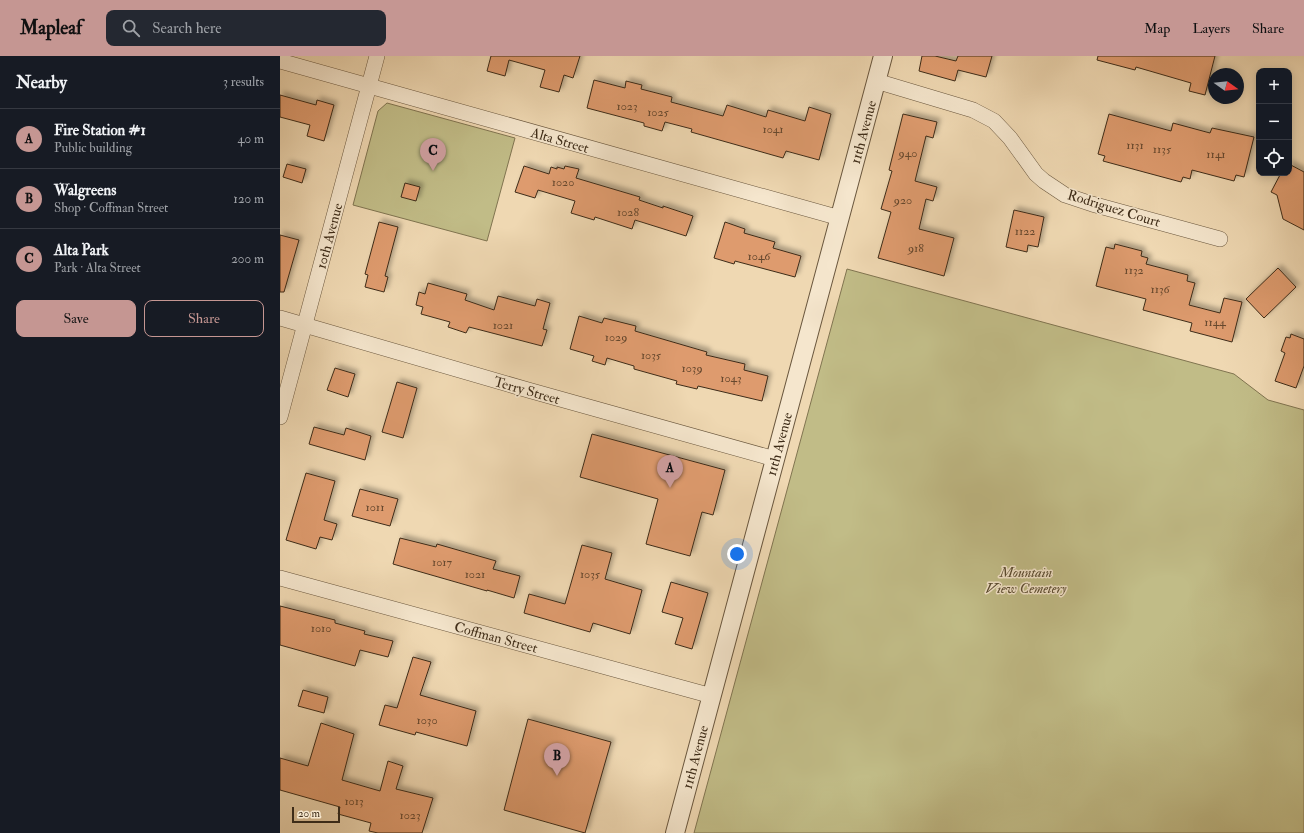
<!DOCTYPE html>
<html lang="en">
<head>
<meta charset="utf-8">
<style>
  :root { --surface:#171b24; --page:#242831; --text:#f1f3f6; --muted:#9ea1a6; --line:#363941; --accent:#c59692 }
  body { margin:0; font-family:"IM FELL Double Pica",serif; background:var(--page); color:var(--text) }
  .controls { position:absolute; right:12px; top:12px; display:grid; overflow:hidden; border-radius:8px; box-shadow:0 2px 10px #0003 }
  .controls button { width:36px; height:36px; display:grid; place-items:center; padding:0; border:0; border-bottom:1px solid var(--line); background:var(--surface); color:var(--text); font:20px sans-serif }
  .compass { position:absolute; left:928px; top:12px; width:36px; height:36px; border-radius:50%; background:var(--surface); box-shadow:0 2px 10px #0003; rotate:105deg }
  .scale { position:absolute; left:12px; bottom:10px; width:48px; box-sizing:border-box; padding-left:4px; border:2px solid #3e2c18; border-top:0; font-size:11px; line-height:14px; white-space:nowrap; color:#3e2c18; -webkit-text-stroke:3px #f5e6cd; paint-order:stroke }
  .you { position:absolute; left:457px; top:498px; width:14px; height:14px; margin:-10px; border:3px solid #fff; border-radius:50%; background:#1a73e8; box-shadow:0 0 0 6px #1a73e833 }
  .badge { display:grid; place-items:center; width:26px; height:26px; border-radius:50%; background:var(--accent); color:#111; font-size:13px; font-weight:700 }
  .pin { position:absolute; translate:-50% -33px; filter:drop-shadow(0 1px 2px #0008) }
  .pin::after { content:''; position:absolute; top:21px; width:14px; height:12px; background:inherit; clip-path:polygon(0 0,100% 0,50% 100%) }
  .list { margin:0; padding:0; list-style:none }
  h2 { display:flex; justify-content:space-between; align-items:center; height:52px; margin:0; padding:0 16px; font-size:17px }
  h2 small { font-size:13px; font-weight:400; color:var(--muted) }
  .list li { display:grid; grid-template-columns:26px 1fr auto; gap:12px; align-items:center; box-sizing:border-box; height:60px; padding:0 16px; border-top:1px solid var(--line) }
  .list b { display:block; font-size:15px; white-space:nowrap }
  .list p { margin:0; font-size:13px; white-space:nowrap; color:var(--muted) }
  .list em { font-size:13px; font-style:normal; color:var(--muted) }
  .actions { display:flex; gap:8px; padding:12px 16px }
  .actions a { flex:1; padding:9px 0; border:1px solid var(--accent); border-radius:8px; text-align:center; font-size:14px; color:var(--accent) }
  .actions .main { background:var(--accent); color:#111 }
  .icon { flex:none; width:22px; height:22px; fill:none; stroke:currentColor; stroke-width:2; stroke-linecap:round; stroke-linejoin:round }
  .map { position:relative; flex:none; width:1024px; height:777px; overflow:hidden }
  header { display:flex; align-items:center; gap:24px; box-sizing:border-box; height:56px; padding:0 20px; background:var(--accent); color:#111 }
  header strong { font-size:19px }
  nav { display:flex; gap:22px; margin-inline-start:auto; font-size:14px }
  .search { width:280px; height:36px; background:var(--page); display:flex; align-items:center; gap:10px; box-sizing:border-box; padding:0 14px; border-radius:8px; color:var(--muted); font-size:15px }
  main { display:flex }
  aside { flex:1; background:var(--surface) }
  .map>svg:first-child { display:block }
  .green { fill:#c1bc87; stroke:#807450 }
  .building { fill:#de9b6e; stroke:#3e2c18; filter:url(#shadow) }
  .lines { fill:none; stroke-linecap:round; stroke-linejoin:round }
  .minor-casing { stroke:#6a573e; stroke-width:16 }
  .tertiary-casing { stroke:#6a573e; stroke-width:20 }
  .minor { stroke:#f5e6cd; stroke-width:15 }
  .tertiary { stroke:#f5e6cd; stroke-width:18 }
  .labels { text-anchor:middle; stroke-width:3; stroke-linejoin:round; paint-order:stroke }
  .number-label { font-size:12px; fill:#66482e }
  .street-label { font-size:14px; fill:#3e2c18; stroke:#f5e6cd }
  .park-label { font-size:14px; font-style:italic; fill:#58492e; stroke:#f5e6cd }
</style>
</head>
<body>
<header>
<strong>Mapleaf</strong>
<div class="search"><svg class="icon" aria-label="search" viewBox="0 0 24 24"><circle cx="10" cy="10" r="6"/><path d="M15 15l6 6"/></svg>Search here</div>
<nav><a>Map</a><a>Layers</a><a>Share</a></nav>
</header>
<main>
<aside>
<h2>Nearby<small>3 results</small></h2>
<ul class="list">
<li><span class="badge">A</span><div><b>Fire Station #1</b><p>Public building</p></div><em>40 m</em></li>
<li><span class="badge">B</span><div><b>Walgreens</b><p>Shop · Coffman Street</p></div><em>120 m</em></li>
<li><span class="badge">C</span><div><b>Alta Park</b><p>Park · Alta Street</p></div><em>200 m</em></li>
</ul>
<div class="actions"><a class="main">Save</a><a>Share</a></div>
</aside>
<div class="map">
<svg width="1024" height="777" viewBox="0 0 1024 777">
  <defs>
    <filter id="shadow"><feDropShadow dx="3.5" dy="-3.5" stdDeviation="2" flood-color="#0004"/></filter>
  </defs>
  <rect width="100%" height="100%" fill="#efd8b2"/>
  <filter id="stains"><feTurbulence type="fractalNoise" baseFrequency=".005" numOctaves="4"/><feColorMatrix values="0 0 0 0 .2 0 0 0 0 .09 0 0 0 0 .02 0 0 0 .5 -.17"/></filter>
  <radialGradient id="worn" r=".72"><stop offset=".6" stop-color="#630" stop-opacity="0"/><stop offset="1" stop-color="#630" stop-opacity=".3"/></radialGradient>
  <g class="green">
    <polygon points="107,47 235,82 207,185 73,149 98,55"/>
    <polygon points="567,213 954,318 988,344 1024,354 1024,777 414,777"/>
  </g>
  <g class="building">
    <polygon points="211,0 300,0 293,22 284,19 279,36 260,31 265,14 229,4 225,20 207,15"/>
    <polygon points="642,0 655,0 676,5 678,0 712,0 706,21 678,14 675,25 639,15"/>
    <polygon points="818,0 935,0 925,39 909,35 911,27 856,11 855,14 817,4"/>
    <polygon points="314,24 345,32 346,25 362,29 361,33 392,41 391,46 443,60 447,49 486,61 488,54 525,65 529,51 551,58 539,104 506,95 503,102 411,76 412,73 385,66 382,75 364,70 364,67 307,52"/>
    <polygon points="0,39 36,49 37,44 54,49 44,85 27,80 30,69 0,61"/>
    <polygon points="623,58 657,66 653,82 646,80 635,125 657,131 653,145 646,143 639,173 674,182 664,220 598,202 611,156 601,153 612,115 609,114"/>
    <polygon points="829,58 891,75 893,67 930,77 932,72 974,81 964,121 956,119 954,125 912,114 910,123 903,121 901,126 823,105 825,100 818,98"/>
    <polygon points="7,108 26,113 22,127 3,121"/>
    <polygon points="1009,108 1024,116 1024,174 1003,163 997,139 991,136 1001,117 1009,117"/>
    <polygon points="244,110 269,118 271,111 277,113 277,111 284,113 285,110 299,113 296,122 360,141 359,144 383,152 383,150 413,160 406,180 355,164 352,173 315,161 314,164 291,157 295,145 258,134 255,142 235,136"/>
    <polygon points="125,127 140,131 136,145 121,141"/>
    <polygon points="734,154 764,161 758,191 748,189 747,196 726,191"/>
    <polygon points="99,166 118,171 105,220 108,221 104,236 85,231 88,219 85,218"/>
    <polygon points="445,166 465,173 464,177 495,186 493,192 521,200 515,221 455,205 454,208 434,202"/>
    <polygon points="0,179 19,184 4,236 0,236"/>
    <polygon points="835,188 862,195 861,200 868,202 866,208 908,219 907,225 915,227 909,249 940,257 944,242 962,246 952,286 910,275 912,267 863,254 866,243 816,230 826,191 834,193"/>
    <polygon points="998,212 1016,231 984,262 966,243"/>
    <polygon points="148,227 187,238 185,244 214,254 218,240 255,250 257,243 270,247 263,273 267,274 262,290 189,271 186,277 168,271 170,266 141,258 143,251 136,249 139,236 145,238"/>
    <polygon points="299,260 322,267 324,262 356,270 355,275 427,296 426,299 465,308 464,314 488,320 482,345 418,330 417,333 396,328 397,325 354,313 354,310 327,302 325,309 312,305 314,300 290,293"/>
    <polygon points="1011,278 1024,283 1024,310 1016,332 995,325 1005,297 1001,295 1006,281 1010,282"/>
    <polygon points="55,312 75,318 68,341 47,334"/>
    <polygon points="117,326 137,332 123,382 102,376"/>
    <polygon points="34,371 64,379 66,372 91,380 85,404 29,388"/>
    <polygon points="312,378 445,414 433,459 422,456 410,500 366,488 378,443 300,421"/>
    <polygon points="26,417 55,425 44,464 57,468 52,484 40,481 36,493 6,484"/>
    <polygon points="80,433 118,443 110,470 72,460"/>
    <polygon points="120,482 156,491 157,488 216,505 213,513 240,520 234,542 207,534 207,535 113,508"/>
    <polygon points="302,489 332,497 325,523 362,534 350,578 313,567 310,576 244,557 249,538 285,548"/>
    <polygon points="391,526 428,537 412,593 395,588 403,562 382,556"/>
    <polygon points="0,550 55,564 55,567 85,575 84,578 113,585 108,601 80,594 75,610 0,589"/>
    <polygon points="133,601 151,606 140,639 196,655 187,690 136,676 135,679 99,669 105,649 117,652"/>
    <polygon points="23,634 48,641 44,657 18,650"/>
    <polygon points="248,663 331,686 305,777 224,754"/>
    <polygon points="41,667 74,678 62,724 100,735 108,705 123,710 116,733 153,742 142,777 98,777 89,775 91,767 58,758 60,751 0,734 0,702 28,710"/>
  </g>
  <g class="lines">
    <g class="minor-casing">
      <g id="minor">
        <polyline points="0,5 560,162"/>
        <polyline points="596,25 693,54 714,65 730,82 756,118 764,125 785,139 812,148 940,183"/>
        <polyline points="0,262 248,334 495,403"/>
        <polyline points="0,361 97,0"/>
        <polyline points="0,522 432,640"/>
      </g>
    </g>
    <g class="tertiary-casing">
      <polyline id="tertiary" points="395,777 603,0"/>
    </g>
    <use href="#minor" class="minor"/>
    <use href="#tertiary" class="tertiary"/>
  </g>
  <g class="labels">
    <g class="number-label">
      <text x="347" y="54">1023</text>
      <text x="378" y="60">1025</text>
      <text x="493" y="77">1041</text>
      <text x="855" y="93">1131</text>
      <text x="882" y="97">1135</text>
      <text x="628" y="101">940</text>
      <text x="936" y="102">1141</text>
      <text x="283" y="130">1020</text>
      <text x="623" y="148">920</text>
      <text x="348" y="160">1028</text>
      <text x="745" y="179">1122</text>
      <text x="636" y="196">918</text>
      <text x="479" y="204">1046</text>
      <text x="854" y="218">1132</text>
      <text x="880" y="237">1136</text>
      <text x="935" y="270">1144</text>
      <text x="223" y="273">1021</text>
      <text x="336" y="285">1029</text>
      <text x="371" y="303">1035</text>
      <text x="412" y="316">1039</text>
      <text x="451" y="326">1043</text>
      <text x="95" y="455">1011</text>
      <text x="162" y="510">1017</text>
      <text x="195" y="522">1021</text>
      <text x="310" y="522">1035</text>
      <text x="41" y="576">1010</text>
      <text x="147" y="668">1030</text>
      <text x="74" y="749">1013</text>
      <text x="130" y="763">1023</text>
    </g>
    <g class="street-label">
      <text transform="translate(583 76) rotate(-75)" y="5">11th Avenue</text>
      <text transform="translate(280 84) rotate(16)" y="5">Alta Street</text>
      <text transform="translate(834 152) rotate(17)" y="5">Rodriguez Court</text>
      <text transform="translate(49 180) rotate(-75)" y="5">10th Avenue</text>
      <text transform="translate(247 334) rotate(16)" y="5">Terry Street</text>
      <text transform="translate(499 388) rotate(-75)" y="5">11th Avenue</text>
      <text transform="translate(216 581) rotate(15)" y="5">Coffman Street</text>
      <text transform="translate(415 701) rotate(-75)" y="5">11th Avenue</text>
    </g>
    <g class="park-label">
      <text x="746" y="521">Mountain<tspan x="746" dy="16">View Cemetery</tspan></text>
    </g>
  </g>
  <rect width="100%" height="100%" filter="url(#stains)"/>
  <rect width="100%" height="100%" fill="url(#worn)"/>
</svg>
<div class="controls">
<button>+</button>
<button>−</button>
<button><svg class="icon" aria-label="locate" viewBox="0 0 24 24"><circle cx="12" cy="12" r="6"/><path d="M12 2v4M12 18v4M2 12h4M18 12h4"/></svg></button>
</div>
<svg class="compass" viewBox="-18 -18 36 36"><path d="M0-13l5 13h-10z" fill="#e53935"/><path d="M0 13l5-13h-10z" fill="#9ea1a6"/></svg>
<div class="scale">20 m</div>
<div class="you"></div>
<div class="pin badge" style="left:390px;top:432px">A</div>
<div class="pin badge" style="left:277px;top:720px">B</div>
<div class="pin badge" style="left:153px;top:115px">C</div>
</div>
</main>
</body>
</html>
